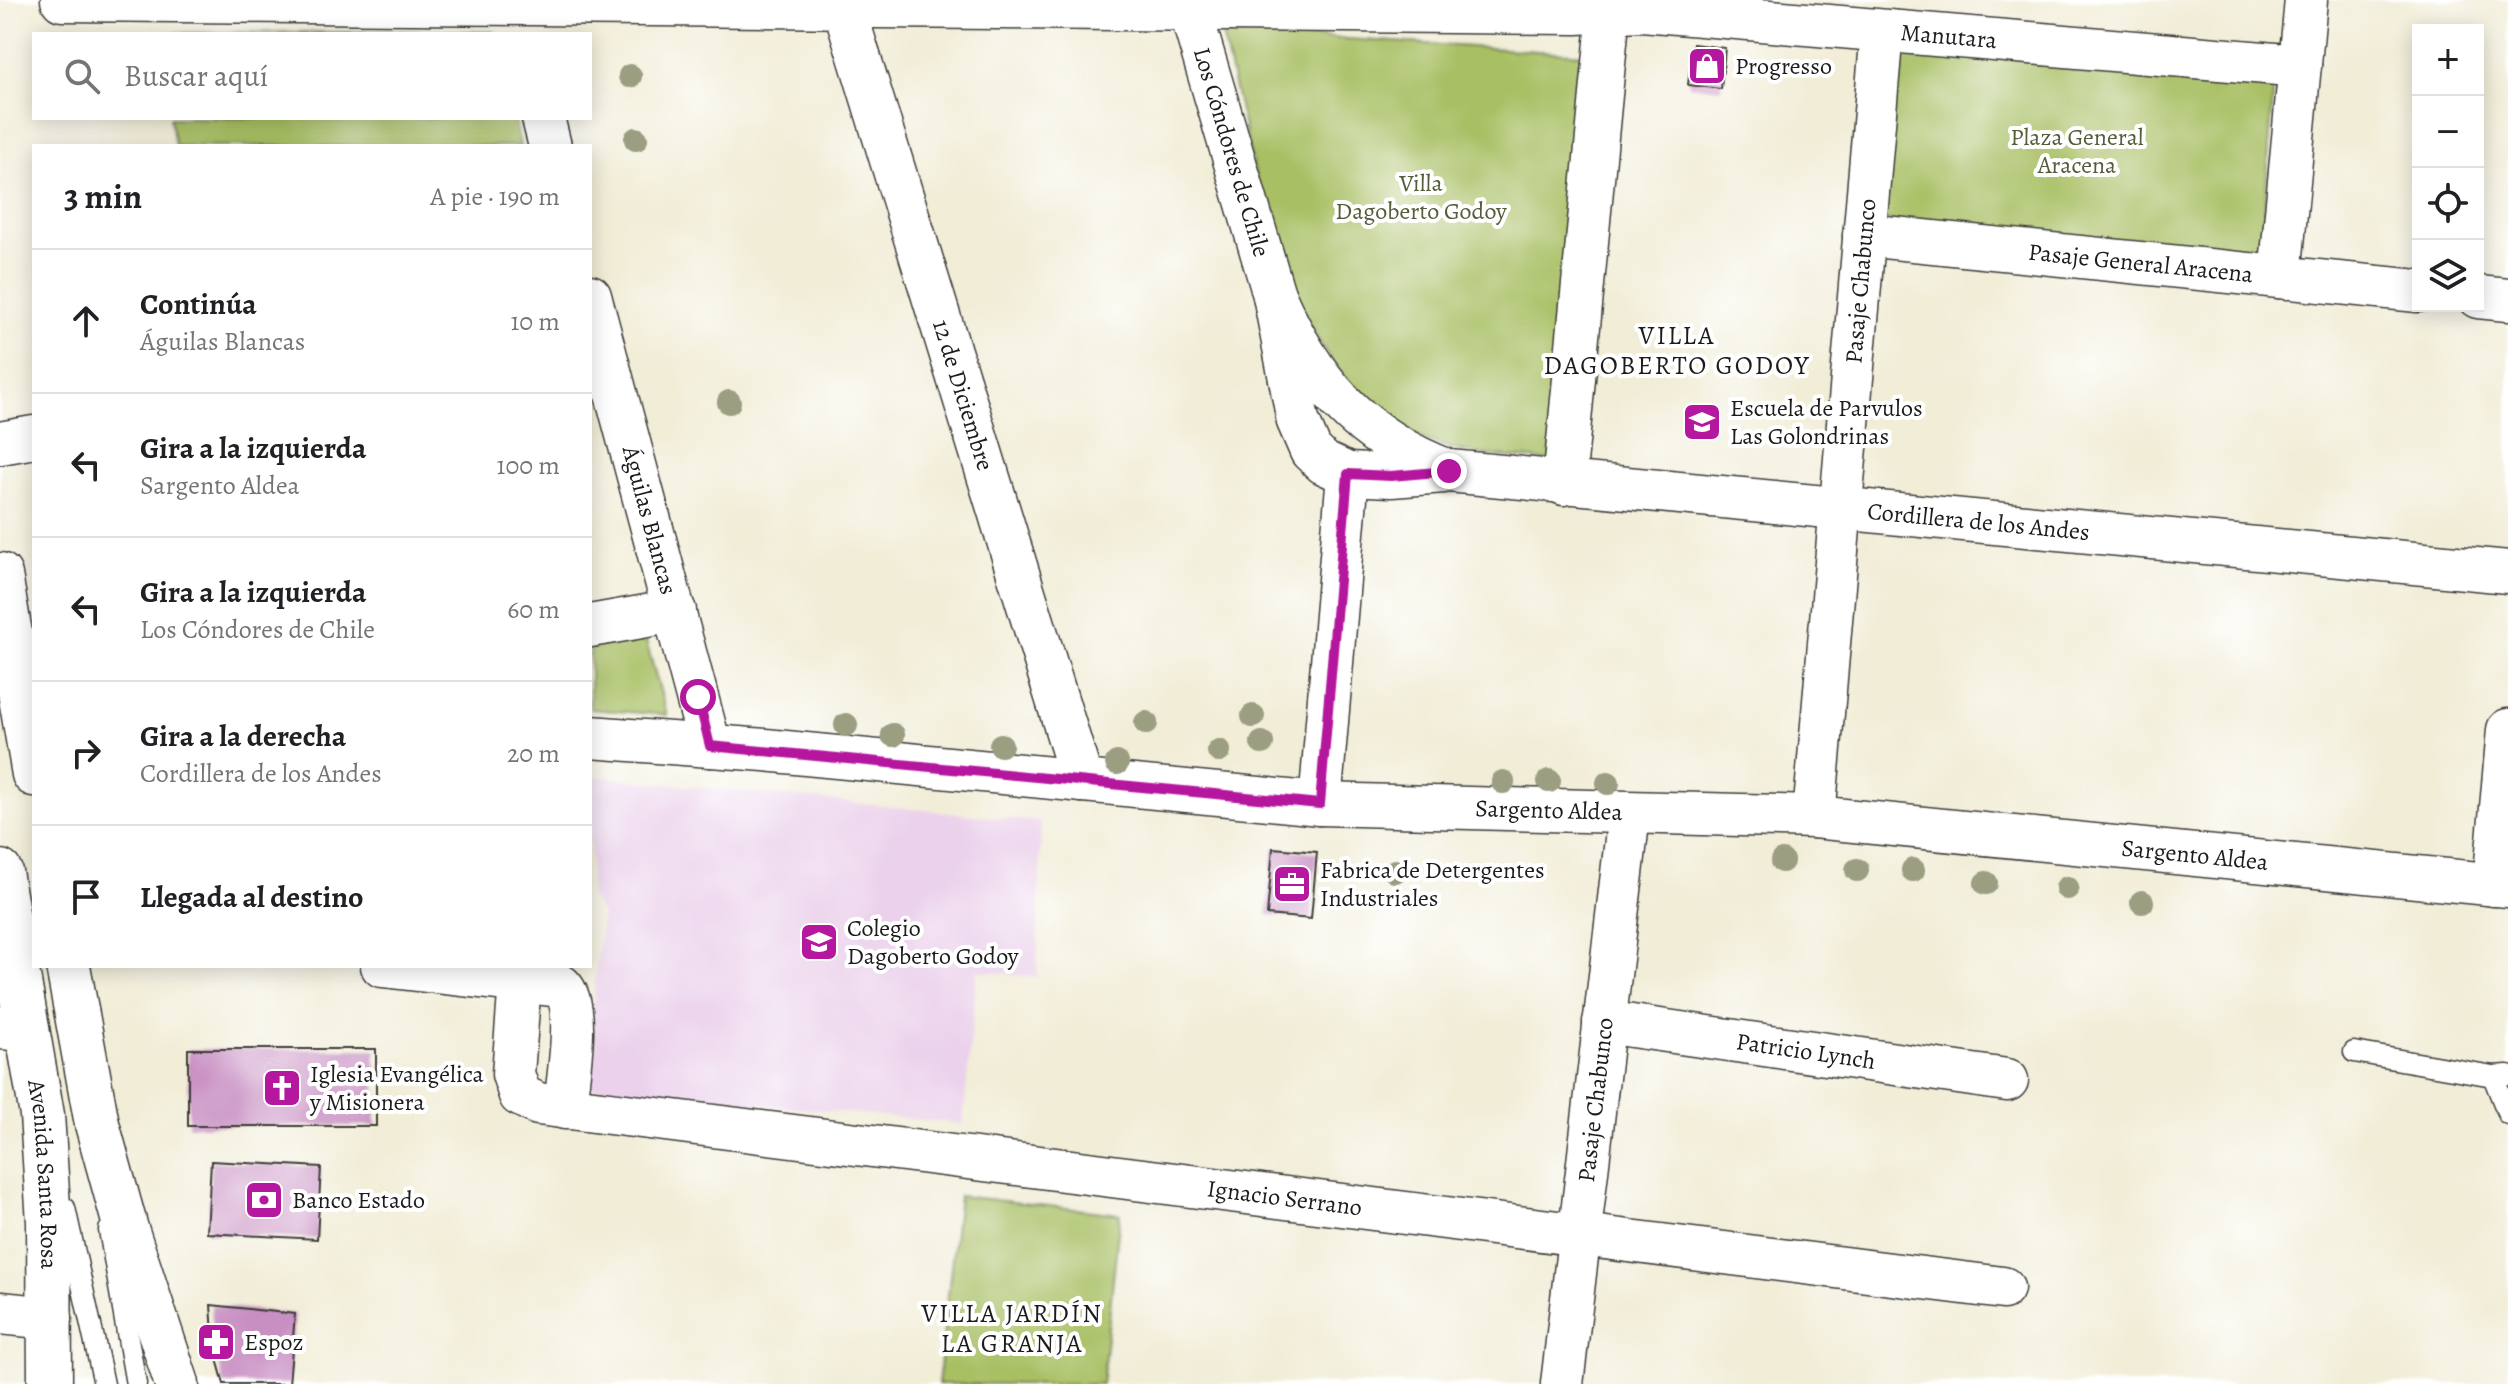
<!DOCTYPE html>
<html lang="es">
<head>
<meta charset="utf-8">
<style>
  :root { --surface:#fff; --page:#f2f2f2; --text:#202124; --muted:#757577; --line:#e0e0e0 }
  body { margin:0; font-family:Alegreya,serif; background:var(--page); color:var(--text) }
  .controls { position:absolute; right:24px; top:24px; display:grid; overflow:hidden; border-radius:0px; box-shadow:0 4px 20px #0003 }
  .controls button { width:72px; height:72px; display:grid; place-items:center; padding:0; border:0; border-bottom:2px solid var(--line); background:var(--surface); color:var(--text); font:40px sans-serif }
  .stop { position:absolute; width:24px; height:24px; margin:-18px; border:6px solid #b5179e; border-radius:50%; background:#fff }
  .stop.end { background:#b5179e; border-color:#fff; box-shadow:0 2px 8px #0008 }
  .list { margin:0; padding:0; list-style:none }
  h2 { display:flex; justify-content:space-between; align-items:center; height:104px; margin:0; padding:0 32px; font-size:34px }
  h2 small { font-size:26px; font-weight:400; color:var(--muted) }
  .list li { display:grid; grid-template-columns:52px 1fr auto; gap:24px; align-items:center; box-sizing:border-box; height:144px; padding:0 32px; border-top:2px solid var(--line) }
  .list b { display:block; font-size:30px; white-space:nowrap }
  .list p { margin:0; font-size:26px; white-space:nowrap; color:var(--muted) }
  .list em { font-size:26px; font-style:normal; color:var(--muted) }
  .icon { flex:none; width:44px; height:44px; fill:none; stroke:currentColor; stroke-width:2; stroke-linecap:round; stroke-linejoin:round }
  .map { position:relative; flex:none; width:2508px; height:1384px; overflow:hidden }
  .search { position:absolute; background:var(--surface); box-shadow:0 4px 20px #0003; left:32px; top:32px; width:560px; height:88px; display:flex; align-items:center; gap:20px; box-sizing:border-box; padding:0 28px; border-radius:0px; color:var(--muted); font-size:30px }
  .panel { position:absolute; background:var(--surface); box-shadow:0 4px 20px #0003; left:32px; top:144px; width:560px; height:824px; border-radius:0px }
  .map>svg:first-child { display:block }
  .built { fill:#ebd1eb }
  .green { fill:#a8bf64; stroke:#626e40; stroke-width:2 }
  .building { fill:#c88fc2 }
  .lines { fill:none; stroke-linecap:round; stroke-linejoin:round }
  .service-casing { stroke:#3c3b38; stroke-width:23 }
  .minor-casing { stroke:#3c3b38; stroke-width:45 }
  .primary-casing { stroke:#3c3b38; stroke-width:47 }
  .service { stroke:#fff; stroke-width:20 }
  .minor { stroke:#fff; stroke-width:42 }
  .primary { stroke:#fff; stroke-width:44 }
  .tree { fill:#9b9e80 }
  .route { stroke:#b5179e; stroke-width:10 }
  .labels { text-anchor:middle; stroke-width:8; stroke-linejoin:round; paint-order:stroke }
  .street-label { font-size:24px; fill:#1c1c1c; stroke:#fff }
  .poi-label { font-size:24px; fill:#1c1c1c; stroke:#fff; text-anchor:start }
  .park-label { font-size:24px; fill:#545d39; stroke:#fff }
  .neighbourhood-label { font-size:26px; letter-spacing:2px; fill:#1c1c1c; stroke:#fff }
</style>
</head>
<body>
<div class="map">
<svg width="2508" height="1384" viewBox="0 0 2508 1384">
  <rect width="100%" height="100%" fill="#fff"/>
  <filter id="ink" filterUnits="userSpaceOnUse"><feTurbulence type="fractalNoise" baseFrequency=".0125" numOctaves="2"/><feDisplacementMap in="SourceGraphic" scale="16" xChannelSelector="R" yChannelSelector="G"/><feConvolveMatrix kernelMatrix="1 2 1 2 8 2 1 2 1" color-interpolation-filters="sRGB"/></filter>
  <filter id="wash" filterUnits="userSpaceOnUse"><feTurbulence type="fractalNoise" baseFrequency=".006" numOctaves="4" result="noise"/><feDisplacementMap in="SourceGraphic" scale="32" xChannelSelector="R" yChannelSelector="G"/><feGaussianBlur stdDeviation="1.8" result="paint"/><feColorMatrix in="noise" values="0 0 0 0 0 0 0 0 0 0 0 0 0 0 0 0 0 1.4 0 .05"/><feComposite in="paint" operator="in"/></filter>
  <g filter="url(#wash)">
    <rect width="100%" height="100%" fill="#f1edd7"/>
    <polygon class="built" points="590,776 1041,822 1037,977 977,971 963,1124 584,1087 602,914 590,896"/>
    <g class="green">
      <polygon points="494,31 495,34 154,33"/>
      <path d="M1221,31L1584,54L1550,461C1519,457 1484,457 1454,449C1285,406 1258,173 1221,31Z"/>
      <polygon points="1896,48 2274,82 2261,254 1880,220"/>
      <polygon points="170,118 514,118 520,146 175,146"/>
      <polygon points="643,631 667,715 590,709 590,641"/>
      <polygon points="959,1196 1120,1214 1102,1384 938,1384"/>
    </g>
    <g id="blocks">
      <g class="building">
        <polygon points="1693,44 1725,48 1721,89 1688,85"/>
        <polygon points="1273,848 1317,852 1311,919 1267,915"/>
        <rect x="188" y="1049" width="188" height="77"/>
        <polygon points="211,1161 321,1167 317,1239 207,1233"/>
        <polygon points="211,1305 295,1314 289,1384 224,1384 214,1348"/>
      </g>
    </g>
  </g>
  <g filter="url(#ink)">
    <use href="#blocks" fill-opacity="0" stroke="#3c3b38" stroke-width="2"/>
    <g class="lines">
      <g class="service-casing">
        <g id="service">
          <polyline points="2354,1052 2493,1076 2508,1075"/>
          <polyline points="2493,1076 2508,1114"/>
          <polyline points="65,1208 104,1384"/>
          <polyline points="109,1230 136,1384"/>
        </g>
      </g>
      <g class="minor-casing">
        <g id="minor">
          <path id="s1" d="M62,0L1576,13L1642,10L2300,66"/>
          <path id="s2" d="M844,7L1082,781"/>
          <path id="s3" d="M1190,10L1274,295L1298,421L1311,451L1324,463L1348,474L1391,476L1444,472"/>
          <polyline points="543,118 550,146"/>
          <path id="s4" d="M1864,235L2418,291"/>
          <polyline points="2280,277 2306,0"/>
          <path id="s5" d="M1274,295C1312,382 1359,437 1449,471L2508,572"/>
          <path id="s6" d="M590,296L710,746"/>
          <polyline points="2478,297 2508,300"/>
          <polyline points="0,443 34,437"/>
          <polyline points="1564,484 1610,0"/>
          <polyline points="590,626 675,611"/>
          <path id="s7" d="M590,737L765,750L1320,804L1814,817L2508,886"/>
          <polyline points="1320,804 1348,474"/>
          <path id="s8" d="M1814,817L1882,31"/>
          <polyline points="2494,885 2508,730"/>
          <path d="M382,966L561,986C582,1005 567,1079 565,1108"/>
          <path id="s9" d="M520,981L513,1074L520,1095L538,1104L2003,1288"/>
          <path id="s10" d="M1604,1022L2007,1080"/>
          <polyline points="0,1028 28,1030"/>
          <polyline points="0,1313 51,1318"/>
          <path id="s11" d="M1562,1384L1629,814"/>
        </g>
      </g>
      <g class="primary-casing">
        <g id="primary">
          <polyline points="0,575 34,774"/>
          <path id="s12" d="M0,872L42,1115L49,1222L50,1384"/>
          <polyline points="68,966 97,1124 126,1229 177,1384"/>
        </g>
      </g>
      <use href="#service" class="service"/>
      <use href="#minor" class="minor"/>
      <use href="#primary" class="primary"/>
    </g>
    <g class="tree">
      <circle cx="630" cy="76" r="12"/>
      <circle cx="636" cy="139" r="12"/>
      <circle cx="729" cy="402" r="12"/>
      <circle cx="1253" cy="716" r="12"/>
      <circle cx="1146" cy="723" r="12"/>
      <circle cx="846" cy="725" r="12"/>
      <circle cx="893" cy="735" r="12"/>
      <circle cx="1262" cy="743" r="12"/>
      <circle cx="1001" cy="745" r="12"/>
      <circle cx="1219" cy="751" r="12"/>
      <circle cx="1117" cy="763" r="12"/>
      <circle cx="1549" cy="781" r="12"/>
      <circle cx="1503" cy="782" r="12"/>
      <circle cx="1608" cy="783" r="12"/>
      <circle cx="1782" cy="861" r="12"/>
      <circle cx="1857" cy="870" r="12"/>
      <circle cx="1913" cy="870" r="12"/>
      <circle cx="1395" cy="871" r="12"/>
      <circle cx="1986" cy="883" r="12"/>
      <circle cx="2067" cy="888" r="12"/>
      <circle cx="2142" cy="902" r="12"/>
    </g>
  </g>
  <g class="lines" filter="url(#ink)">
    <polyline class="route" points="698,697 710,746 1320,804 1348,474 1391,476 1449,471"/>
  </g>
  <defs>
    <g id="shop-square" transform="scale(2)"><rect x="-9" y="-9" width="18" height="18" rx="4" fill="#b5179e" stroke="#fff"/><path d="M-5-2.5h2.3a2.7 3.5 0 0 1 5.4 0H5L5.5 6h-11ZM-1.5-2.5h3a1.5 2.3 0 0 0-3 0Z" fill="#fff"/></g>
    <g id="school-square" transform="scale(2)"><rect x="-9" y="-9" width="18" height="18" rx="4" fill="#b5179e" stroke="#fff"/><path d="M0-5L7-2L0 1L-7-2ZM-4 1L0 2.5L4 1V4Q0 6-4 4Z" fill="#fff"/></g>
    <g id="office-square" transform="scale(2)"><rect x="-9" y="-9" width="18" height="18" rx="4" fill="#b5179e" stroke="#fff"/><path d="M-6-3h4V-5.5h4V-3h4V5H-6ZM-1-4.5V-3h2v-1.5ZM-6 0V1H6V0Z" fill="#fff"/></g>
    <g id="church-square" transform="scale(2)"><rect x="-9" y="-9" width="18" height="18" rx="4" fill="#b5179e" stroke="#fff"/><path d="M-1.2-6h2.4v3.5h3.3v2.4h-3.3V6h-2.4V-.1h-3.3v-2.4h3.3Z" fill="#fff"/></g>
    <g id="bank-square" transform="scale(2)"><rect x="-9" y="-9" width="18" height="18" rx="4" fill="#b5179e" stroke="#fff"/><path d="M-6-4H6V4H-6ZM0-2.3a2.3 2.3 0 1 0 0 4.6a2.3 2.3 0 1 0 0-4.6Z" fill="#fff"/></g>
    <g id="pharmacy-square" transform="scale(2)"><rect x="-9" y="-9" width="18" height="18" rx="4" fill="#b5179e" stroke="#fff"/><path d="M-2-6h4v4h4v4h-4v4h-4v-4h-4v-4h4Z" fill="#fff"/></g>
  </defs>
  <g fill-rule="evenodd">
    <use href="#shop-square" x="1707" y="66"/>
    <use href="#school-square" x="1702" y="422"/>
    <use href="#office-square" x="1292" y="884"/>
    <use href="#school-square" x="819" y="942"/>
    <use href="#church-square" x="282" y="1088"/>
    <use href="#bank-square" x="264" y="1200"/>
    <use href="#pharmacy-square" x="216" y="1342"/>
  </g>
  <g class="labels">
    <g class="street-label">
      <text dy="8" stroke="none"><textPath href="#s1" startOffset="1888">Manutara</textPath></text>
      <text dy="8" stroke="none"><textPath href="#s3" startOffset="148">Los Cóndores de Chile</textPath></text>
      <text dy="8" stroke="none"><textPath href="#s4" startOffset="278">Pasaje General Aracena</textPath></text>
      <text dy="8" stroke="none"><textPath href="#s8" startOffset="538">Pasaje Chabunco</textPath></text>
      <text dy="8" stroke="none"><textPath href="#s2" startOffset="406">12 de Diciembre</textPath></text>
      <text dy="8" stroke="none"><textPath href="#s6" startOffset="232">Águilas Blancas</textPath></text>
      <text dy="8" stroke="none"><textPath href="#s5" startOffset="788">Cordillera de los Andes</textPath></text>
      <text dy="8" stroke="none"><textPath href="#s7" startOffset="962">Sargento Aldea</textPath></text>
      <text dy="8" stroke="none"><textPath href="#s7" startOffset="1610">Sargento Aldea</textPath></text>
      <text dy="8" stroke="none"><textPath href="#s10" startOffset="204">Patricio Lynch</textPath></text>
      <text dy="8" stroke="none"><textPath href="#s11" startOffset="286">Pasaje Chabunco</textPath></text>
      <text dy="8" stroke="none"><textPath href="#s12" startOffset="306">Avenida Santa Rosa</textPath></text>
      <text dy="8" stroke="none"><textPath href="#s9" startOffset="888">Ignacio Serrano</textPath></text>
    </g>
    <g class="poi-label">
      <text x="1735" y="74">Progresso</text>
      <text x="1730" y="416">Escuela de Parvulos<tspan x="1730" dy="28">Las Golondrinas</tspan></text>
      <text x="1320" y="878">Fabrica de Detergentes<tspan x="1320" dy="28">Industriales</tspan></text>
      <text x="847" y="936">Colegio<tspan x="847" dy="28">Dagoberto Godoy</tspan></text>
      <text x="310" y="1082">Iglesia Evangélica<tspan x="310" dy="28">y Misionera</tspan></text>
      <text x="292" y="1208">Banco Estado</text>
      <text x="244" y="1350">Espoz</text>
    </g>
    <g class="park-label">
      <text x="2077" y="145">Plaza General<tspan x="2077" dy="28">Aracena</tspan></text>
      <text x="1421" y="191">Villa<tspan x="1421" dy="28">Dagoberto Godoy</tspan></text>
    </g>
    <g class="neighbourhood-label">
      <text x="1677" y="344">VILLA<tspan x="1677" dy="30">DAGOBERTO GODOY</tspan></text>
      <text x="1012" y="1322">VILLA JARDÍN<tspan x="1012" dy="30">LA GRANJA</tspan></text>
    </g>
  </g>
</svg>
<div class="controls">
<button>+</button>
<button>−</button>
<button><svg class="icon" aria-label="locate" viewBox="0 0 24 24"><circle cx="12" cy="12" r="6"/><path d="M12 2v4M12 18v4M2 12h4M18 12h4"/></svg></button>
<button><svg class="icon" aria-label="layers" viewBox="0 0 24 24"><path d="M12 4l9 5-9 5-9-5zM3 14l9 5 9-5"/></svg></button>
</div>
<div class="stop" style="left:698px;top:697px"></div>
<div class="stop end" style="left:1449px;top:471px"></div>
<div class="search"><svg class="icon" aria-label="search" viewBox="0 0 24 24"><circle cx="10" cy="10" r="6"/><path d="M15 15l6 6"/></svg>Buscar aquí</div>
<section class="panel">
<h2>3 min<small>A pie · 190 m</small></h2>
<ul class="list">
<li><svg class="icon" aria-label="ahead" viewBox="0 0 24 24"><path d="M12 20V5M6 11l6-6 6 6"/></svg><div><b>Continúa</b><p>Águilas Blancas</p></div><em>10 m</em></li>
<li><svg class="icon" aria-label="left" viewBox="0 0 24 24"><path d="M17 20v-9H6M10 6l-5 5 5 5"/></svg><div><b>Gira a la izquierda</b><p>Sargento Aldea</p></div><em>100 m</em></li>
<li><svg class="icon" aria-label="left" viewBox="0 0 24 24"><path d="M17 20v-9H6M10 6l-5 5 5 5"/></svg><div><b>Gira a la izquierda</b><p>Los Cóndores de Chile</p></div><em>60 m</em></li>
<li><svg class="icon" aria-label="right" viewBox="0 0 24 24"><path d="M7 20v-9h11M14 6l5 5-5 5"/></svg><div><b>Gira a la derecha</b><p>Cordillera de los Andes</p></div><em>20 m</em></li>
<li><svg class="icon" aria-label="arrive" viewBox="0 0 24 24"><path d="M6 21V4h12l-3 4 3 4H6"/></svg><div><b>Llegada al destino</b></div></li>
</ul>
</section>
</div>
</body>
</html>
